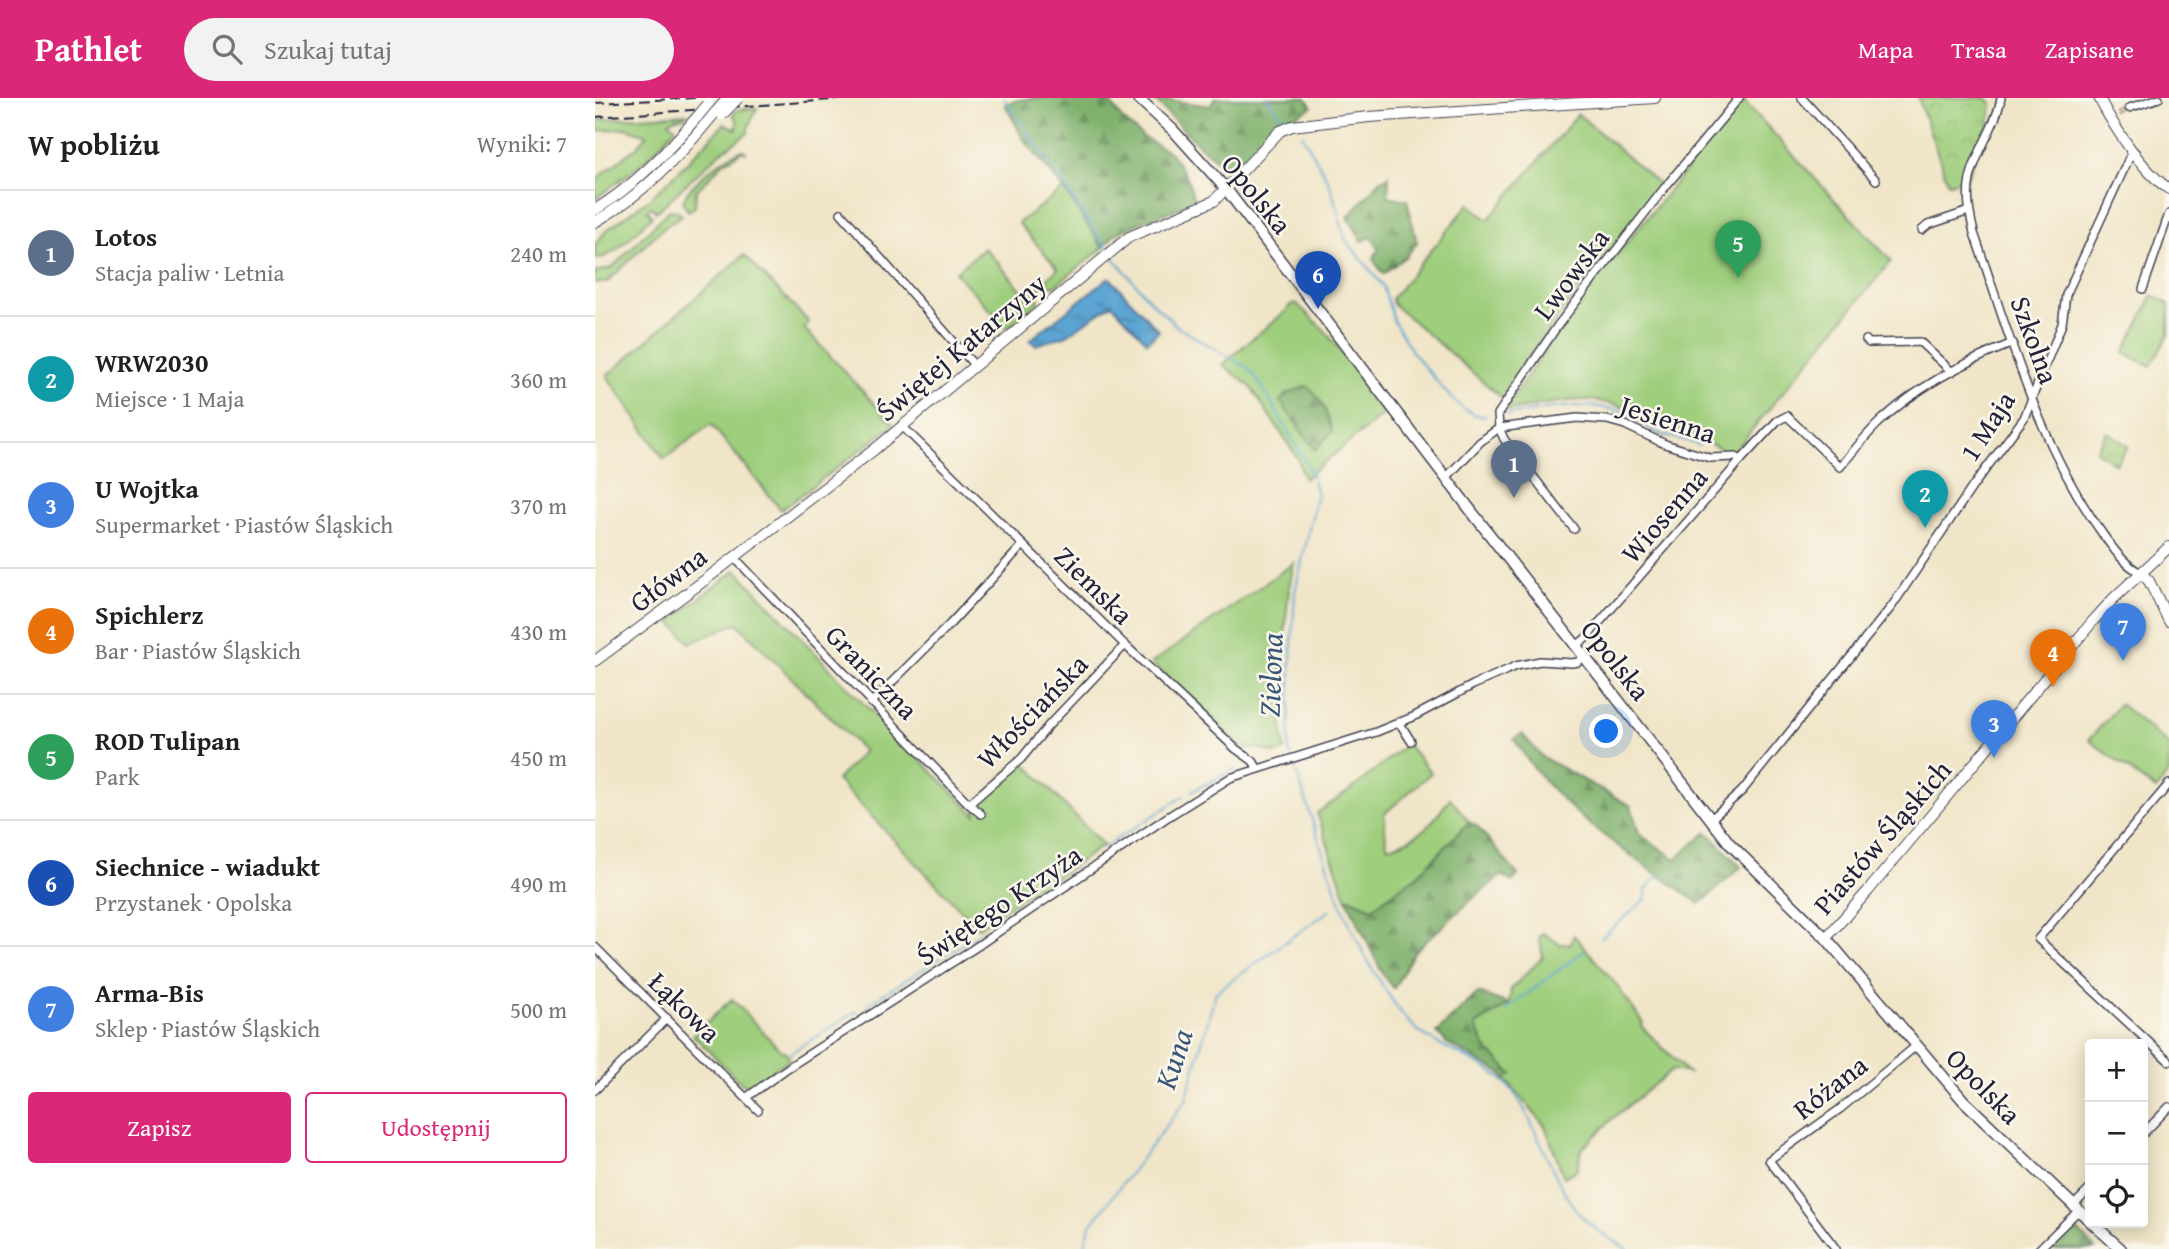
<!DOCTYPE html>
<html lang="pl">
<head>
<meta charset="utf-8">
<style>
  :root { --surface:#fff; --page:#f2f2f2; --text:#202124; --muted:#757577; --line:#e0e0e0; --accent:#db2777 }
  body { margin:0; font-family:"Gentium Book Plus",serif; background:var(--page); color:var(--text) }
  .controls { position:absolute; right:21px; bottom:21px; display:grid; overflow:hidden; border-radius:7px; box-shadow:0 4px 18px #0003 }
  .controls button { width:63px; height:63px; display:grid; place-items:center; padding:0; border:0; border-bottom:2px solid var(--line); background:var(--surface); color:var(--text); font:35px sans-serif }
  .you { position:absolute; left:1012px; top:634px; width:24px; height:24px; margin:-18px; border:5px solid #fff; border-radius:50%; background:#1a73e8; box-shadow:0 0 0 10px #1a73e833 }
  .badge { display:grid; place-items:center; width:46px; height:46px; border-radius:50%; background:var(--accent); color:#fff; font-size:23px; font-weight:700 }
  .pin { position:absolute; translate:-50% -58px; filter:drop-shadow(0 2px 4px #0008) }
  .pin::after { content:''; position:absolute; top:37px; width:24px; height:21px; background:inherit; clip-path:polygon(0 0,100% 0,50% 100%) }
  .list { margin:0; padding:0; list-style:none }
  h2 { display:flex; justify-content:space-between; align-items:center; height:91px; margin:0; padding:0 28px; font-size:30px }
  h2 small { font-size:23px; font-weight:400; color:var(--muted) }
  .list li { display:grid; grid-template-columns:46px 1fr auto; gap:21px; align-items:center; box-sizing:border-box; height:126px; padding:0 28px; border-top:2px solid var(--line) }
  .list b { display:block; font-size:26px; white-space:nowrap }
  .list p { margin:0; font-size:23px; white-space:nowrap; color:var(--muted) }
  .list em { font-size:23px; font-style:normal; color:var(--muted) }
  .actions { display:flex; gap:14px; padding:21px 28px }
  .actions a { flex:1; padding:16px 0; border:2px solid var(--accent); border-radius:7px; text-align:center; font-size:24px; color:var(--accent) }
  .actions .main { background:var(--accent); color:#fff }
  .icon { flex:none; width:38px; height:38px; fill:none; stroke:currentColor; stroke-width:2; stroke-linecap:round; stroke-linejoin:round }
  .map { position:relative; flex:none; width:1574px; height:1151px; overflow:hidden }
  header { display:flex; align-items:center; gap:42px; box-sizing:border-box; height:98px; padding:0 35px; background:var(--accent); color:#fff }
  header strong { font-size:33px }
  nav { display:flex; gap:38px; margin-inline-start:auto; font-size:24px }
  .search { width:490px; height:63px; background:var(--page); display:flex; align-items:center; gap:18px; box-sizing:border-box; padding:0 24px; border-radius:38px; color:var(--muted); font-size:26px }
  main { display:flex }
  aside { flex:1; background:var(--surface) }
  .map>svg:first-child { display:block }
  .green { fill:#9fce7d; stroke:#60785c; stroke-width:2 }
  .forest { fill:url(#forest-firs); stroke:#506a54; stroke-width:2 }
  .park { fill:url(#park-crowns); stroke:#60785c; stroke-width:2 }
  .water { fill:url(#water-ripples); stroke:#3f6387; stroke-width:2 }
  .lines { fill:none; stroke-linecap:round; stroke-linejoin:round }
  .stream { stroke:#5ca4d3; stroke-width:2 }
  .street-tunnel { stroke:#c7beac; stroke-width:7; stroke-dasharray:7 3.5; stroke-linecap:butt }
  .street-casing { stroke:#413f50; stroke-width:10 }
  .secondary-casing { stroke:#413f50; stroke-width:12 }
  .primary-casing { stroke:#413f50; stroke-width:13 }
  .street { stroke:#fff; stroke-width:7 }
  .secondary { stroke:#fff; stroke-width:10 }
  .primary { stroke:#fff; stroke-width:10 }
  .rail { stroke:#22223b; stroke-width:2; stroke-dasharray:10 5; stroke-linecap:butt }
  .secondary-bridge-casing { stroke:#413f50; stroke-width:12; stroke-linecap:butt }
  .secondary-bridge { stroke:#fff; stroke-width:10 }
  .labels { text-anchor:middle; stroke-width:5; stroke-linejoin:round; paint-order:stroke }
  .street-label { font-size:28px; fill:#22223b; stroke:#fbf7ec }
  .water-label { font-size:30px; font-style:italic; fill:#395678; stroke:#fbf7ec }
</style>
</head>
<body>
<header>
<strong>Pathlet</strong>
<div class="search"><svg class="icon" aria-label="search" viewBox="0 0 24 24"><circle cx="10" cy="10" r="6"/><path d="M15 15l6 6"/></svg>Szukaj tutaj</div>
<nav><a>Mapa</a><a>Trasa</a><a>Zapisane</a></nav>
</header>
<main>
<aside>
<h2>W pobliżu<small>Wyniki: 7</small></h2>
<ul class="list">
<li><span class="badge" style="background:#5c6f8a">1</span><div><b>Lotos</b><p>Stacja paliw · Letnia</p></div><em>240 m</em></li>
<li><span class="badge" style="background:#0f9aa8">2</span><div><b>WRW2030</b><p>Miejsce · 1 Maja</p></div><em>360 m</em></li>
<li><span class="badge" style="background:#3f7fe0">3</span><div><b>U Wojtka</b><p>Supermarket · Piastów Śląskich</p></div><em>370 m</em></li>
<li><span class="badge" style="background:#e8710a">4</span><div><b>Spichlerz</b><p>Bar · Piastów Śląskich</p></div><em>430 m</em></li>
<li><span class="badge" style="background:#2e9e5b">5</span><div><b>ROD Tulipan</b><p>Park</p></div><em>450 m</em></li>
<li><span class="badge" style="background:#1a4fb4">6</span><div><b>Siechnice - wiadukt</b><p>Przystanek · Opolska</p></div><em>490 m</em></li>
<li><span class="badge" style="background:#3f7fe0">7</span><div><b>Arma-Bis</b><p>Sklep · Piastów Śląskich</p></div><em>500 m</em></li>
</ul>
<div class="actions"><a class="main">Zapisz</a><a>Udostępnij</a></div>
</aside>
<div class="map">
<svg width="1574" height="1151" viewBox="0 0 1574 1151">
  <defs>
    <pattern id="forest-firs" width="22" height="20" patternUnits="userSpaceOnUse" patternTransform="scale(1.75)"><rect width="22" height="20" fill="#7fb16c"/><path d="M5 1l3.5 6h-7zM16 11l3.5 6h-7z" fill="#68905a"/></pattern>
    <pattern id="park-crowns" width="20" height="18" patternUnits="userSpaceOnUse" patternTransform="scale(1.75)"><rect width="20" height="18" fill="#9fce7d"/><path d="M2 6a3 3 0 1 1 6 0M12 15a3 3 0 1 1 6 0" fill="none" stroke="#89b16d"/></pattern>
    <pattern id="water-ripples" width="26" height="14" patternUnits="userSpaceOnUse" patternTransform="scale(1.75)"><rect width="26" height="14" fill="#5ca4d3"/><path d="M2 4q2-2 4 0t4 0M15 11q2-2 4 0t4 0" fill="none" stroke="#4c85ac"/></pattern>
  </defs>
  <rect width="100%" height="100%" fill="#fbf7ec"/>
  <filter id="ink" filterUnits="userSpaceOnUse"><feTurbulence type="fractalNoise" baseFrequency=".0143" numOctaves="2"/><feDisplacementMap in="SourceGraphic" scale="14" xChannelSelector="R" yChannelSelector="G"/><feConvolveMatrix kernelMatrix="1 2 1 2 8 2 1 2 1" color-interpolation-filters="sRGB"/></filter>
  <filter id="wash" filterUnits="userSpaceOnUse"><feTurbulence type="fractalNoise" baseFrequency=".00686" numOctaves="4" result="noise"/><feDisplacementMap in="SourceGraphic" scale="28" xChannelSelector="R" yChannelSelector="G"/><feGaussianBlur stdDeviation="1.57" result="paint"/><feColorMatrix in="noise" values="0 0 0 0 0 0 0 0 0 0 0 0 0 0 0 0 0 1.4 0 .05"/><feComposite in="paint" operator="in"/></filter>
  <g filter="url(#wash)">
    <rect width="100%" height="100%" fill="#f0e5c8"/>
    <g class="green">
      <path d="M1148,2L1296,163L1137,356C1098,339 1029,301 988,302C964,302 937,309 913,313L911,309L968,226L1020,159Z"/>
      <path d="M162,10L153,30V35L125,55L61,114L57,109L52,112L57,118C44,130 18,162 0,160V146L12,132L54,101L78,79L129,26L142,31V23L138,16L142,12Z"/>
      <polygon points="92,16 89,19 81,20 74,24 81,30 50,63 0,101 0,82 43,48 52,37 31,30 0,33 0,22"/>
      <polygon points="983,16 1066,88 975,203 929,265 907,300 798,206 797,200 874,106 893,122"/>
      <path d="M149,52L152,56L148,53L127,66L101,93L100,109L93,113L88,105C88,91 134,53 149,52Z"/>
      <polygon points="469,91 508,150 460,188 447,186 442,196 444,204 412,230 360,174 390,150 432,198 463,171 423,125"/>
      <path d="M74,112L82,113L87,117C57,136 36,162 11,185H0V174L17,170Z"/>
      <polygon points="149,157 214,224 209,230 299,327 186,412 116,326 69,361 12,278"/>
      <polygon points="1558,197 1574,206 1574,236 1556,268 1529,255"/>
      <path d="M701,205L730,233L791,314L709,381L703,361L655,288L628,267C648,246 671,231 692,212L695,207Z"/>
      <path d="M699,465C692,494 691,522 689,552C687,586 684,619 690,652L680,656L668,651L648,650L557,565Z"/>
      <polygon points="141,472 266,603 381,717 380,706 426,661 508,747 446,791 443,788 383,830 242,682 269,653 142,525 95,545 75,523"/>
      <polygon points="1525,606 1574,647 1574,674 1561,692 1494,642"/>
      <path d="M812,646L836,675L789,716L791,743L793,749C825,741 836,727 855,700L874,724L823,777L777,810L751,799L722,715L757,691Z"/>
      <polygon points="948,835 965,846 975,846 979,837 1020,885 1048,925 1046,928 1093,975 1077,972 1018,1020 987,1051 982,1072 969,1079 950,1028 910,981 916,976 890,949 881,927 914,906 916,891 948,859 944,839"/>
      <polygon points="137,901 186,953 189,953 195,961 156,987 147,986 98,937"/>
    </g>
    <g class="forest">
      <polygon points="444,0 499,0 516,6 527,21 548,39 576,55 593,82 600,104 539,127 519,137 508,150 469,91 429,42 410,6 424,2"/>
      <path d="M558,0L616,8L619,0H711L717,9C707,15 697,19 688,25C674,36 648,67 631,66C617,65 570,12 558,0Z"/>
      <polygon points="794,78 793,98 812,102 822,145 811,158 788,176 778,161 784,151 776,139 767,143 753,119 785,83"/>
      <path d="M712,288C727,299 733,317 737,334L720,352L685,303L692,296Z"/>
      <path d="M927,636L947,659L1036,708L1044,736L1081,761L1112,734L1146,769L1105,806C1038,758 962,714 919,641Z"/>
      <polygon points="874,724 882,728 923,777 917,784 907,777 882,797 819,854 799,890 789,879 751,799 777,810 823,777"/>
      <polygon points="883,895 914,906 881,927 890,949 917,976 910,981 904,974 853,946 842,934"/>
      <polygon points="1478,1128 1500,1151 1455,1151"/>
    </g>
    <g class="park">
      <path d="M1323,0H1391L1397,6C1397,32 1377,55 1372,81L1353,85Z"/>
      <polygon points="1512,334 1533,348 1521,366 1501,353"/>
    </g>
    <polygon class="water" points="514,179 564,233 552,244 517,206 472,237 441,247 435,242"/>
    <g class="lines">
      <g class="stream">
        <polyline points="409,0 513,152"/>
        <polyline points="672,0 687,19 701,20"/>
        <polyline points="707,36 734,84 744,116"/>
        <polyline points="745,122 750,141 788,188 799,224 818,255 856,300 869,311 881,317 891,318"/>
        <polyline points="518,159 556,204 584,230 653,270 666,287 716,374 722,396 700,494 696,562 694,653 696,658"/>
        <path d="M913,317C953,311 992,301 1031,315C1045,320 1054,333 1068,337C1081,341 1092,341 1104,348"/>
        <path d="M698,664C725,741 743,820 789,890C798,903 806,917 818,928C848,956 899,962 922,999C944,1033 955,1075 978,1108C991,1127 1013,1139 1032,1151"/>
        <polyline points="597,693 641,671"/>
        <polyline points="508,750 589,698"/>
        <polyline points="398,826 432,802"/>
        <polyline points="1006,840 1051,801 1051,792 1064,776"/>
        <polyline points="271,907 390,832"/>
        <polyline points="911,912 989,853"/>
        <polyline points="194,956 262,913"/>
        <polyline points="489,1151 495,1128 591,1002 621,894 735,812"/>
      </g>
    </g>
  </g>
  <g filter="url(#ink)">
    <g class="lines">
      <polyline class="street-tunnel" points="1524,16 1534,10"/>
      <g class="street-casing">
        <g id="street">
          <polyline points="1207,0 1281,82"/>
          <path d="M1406,0C1401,29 1381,53 1375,81C1371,100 1375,117 1379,135C1415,238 1444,349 1509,438C1519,452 1530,467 1546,475"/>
          <polyline points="1534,10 1564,0"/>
          <polyline points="246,115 380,268"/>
          <polyline points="1327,132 1333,127 1374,113"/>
          <polyline points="1548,191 1574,116"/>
          <polyline points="1271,242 1274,245 1325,244 1357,274"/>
          <polyline points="308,329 530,547 641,651 658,663 663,671"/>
          <polyline points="851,380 885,344 904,330 982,320 1012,322 1030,327 1070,346 1115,360 1141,359 1146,362"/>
          <polyline points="979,431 909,341 904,330 903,316 963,227 1071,88 1144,0"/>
          <polyline points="139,459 374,706 386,716"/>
          <path d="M981,548L990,541L1146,362L1182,323L1192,318L1245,369C1259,353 1272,335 1288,321C1324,288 1372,263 1418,245"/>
          <polyline points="276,605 356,525 428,447"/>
          <polyline points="804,624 816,643"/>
          <polyline points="1574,686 1443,841 1574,963"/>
          <polyline points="374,706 426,661 454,627 530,547"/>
          <polyline points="1115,722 1147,693 1297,508 1378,388 1429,320 1467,226 1471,197 1535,58 1540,54"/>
          <polyline points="0,849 163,1012"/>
          <polyline points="0,992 72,920"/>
          <polyline points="152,999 194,969 378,851 571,720 635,680 781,634 818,619 878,587 921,568 945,563 977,565 983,564 989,558"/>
          <polyline points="1548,1036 1574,1009"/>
          <polyline points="1479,1107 1495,1091"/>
          <polyline points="1241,1151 1174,1062 1245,1011 1321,948"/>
          <polyline points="1444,1151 1484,1112"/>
        </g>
      </g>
      <g class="secondary-casing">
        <g id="secondary">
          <path d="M1504,0C1519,29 1547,73 1574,91"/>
          <path d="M0,112C40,87 72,54 103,18"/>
          <path d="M0,124C47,97 84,59 118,17"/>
          <polyline points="1546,475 1554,483 1574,523"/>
          <polyline points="0,563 110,482 280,351 534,139 619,103 685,33 697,28 774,19 1060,0"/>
          <polyline points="1231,840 1273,793 1498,523 1518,501 1574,449"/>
        </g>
      </g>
      <g class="primary-casing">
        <g id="primary">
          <polyline points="543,0 578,32 631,91 877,414 1135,746 1231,840 1368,1002 1495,1123"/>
          <polyline points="1497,1125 1526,1151"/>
        </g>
      </g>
      <use href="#street" class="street"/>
      <use href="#secondary" class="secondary"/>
      <use href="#primary" class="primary"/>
      <g class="rail">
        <polyline points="0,5 100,0"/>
        <polyline points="0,19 264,0"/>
      </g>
      <g class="secondary-bridge-casing">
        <g id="secondary-bridge">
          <polyline points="118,17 133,0"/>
          <polyline points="127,17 143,0"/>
          <polyline points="103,18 113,6"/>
        </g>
      </g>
      <use href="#secondary-bridge" class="secondary-bridge"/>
    </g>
  </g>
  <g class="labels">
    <g class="street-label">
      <text transform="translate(662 96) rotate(51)" y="10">Opolska</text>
      <text transform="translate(976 176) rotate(-53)" y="10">Lwowska</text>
      <text transform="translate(1440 242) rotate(70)" y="10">Szkolna</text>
      <text transform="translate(366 249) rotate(-40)" y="10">Świętej Katarzyny</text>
      <text transform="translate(1073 321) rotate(18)" y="10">Jesienna</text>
      <text transform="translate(1392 328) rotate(-57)" y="10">1 Maja</text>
      <text transform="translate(1069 417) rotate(-49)" y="10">Wiosenna</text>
      <text transform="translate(73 481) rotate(-37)" y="10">Główna</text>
      <text transform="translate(499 487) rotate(45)" y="10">Ziemska</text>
      <text transform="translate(1021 562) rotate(52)" y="10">Opolska</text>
      <text transform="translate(277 574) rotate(46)" y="10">Graniczna</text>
      <text transform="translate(437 613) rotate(-46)" y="10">Włościańska</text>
      <text transform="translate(1287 739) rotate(-49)" y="10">Piastów Śląskich</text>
      <text transform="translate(404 807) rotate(-34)" y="10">Świętego Krzyża</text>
      <text transform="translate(90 909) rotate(44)" y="10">Łąkowa</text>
      <text transform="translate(1389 988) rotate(46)" y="10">Opolska</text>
      <text transform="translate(1235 989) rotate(-38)" y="10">Różana</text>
    </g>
    <g class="water-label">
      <text transform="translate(676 577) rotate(-88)" y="10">Zielona</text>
      <text transform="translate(579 961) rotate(-72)" y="10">Kuna</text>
    </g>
  </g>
</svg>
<div class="controls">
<button>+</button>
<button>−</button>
<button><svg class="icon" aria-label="locate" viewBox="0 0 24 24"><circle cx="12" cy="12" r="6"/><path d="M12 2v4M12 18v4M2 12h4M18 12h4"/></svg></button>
</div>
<div class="you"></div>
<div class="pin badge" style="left:919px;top:400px;background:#5c6f8a">1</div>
<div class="pin badge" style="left:1330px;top:430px;background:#0f9aa8">2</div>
<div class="pin badge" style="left:1399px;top:660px;background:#3f7fe0">3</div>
<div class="pin badge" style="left:1458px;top:589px;background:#e8710a">4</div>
<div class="pin badge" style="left:1143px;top:180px;background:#2e9e5b">5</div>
<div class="pin badge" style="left:723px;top:211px;background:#1a4fb4">6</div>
<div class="pin badge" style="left:1528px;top:563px;background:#3f7fe0">7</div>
</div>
</main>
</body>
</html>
